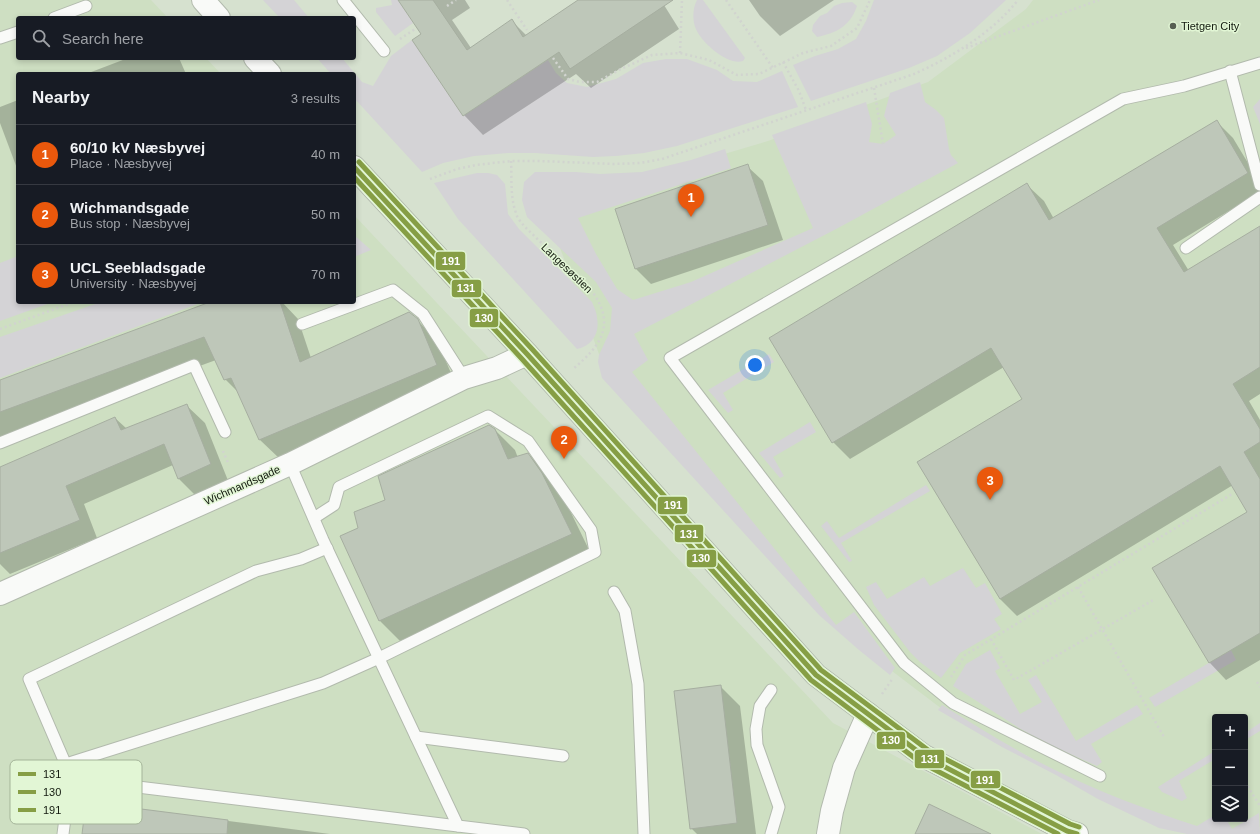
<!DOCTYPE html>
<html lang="en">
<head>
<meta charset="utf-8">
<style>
  :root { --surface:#171b24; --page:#242831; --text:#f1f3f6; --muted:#9ea1a6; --line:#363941; --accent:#ea580c }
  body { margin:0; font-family:Arial,sans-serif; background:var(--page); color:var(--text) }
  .controls { position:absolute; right:12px; bottom:12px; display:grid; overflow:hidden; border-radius:4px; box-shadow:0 2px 6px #0003 }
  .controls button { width:36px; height:36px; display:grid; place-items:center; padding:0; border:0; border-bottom:1px solid var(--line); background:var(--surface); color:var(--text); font:20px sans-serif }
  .you { position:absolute; left:755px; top:365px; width:14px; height:14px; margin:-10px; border:3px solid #fff; border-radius:50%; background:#1a73e8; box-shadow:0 0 0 6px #1a73e833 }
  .badge { display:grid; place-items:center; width:26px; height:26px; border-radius:50%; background:var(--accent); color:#fff; font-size:13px; font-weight:700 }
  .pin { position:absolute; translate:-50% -33px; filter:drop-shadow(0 1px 2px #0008) }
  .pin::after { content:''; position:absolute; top:21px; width:14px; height:12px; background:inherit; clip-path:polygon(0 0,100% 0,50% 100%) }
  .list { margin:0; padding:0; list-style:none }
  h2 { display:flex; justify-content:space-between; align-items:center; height:52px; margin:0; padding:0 16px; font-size:17px }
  h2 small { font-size:13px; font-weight:400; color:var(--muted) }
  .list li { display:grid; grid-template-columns:26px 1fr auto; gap:12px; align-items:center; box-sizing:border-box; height:60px; padding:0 16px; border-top:1px solid var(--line) }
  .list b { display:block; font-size:15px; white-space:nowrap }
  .list p { margin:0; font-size:13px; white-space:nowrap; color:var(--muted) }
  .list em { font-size:13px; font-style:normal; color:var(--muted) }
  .icon { flex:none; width:22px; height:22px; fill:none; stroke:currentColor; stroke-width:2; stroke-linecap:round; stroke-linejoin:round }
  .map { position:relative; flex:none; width:1260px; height:834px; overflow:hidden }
  .search { position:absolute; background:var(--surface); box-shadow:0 2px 6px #0003; left:16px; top:16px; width:340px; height:44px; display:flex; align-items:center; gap:10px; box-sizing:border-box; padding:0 14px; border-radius:4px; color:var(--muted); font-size:15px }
  .panel { position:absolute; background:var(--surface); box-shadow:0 2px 6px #0003; left:16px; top:72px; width:340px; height:232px; border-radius:4px }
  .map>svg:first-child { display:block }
  .built { fill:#cedfc2; fill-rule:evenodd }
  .green { fill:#d4d3d6 }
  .shadow { fill:#0003 }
  .building { fill:#bec7b9; stroke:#a6aea0 }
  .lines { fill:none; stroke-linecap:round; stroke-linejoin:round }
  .service-casing { stroke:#b2baad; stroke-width:13 }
  .minor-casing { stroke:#b2baad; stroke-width:24 }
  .tertiary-casing { stroke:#b2baad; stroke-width:24 }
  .path { stroke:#d1d4cf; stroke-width:2.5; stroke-dasharray:2 3; stroke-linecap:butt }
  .service { stroke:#f9faf8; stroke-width:11 }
  .minor { stroke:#f9faf8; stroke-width:22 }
  .tertiary { stroke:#f9faf8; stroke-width:22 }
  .bus-1-casing { stroke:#e2f6d5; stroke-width:8 }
  .bus-2-casing { stroke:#e2f6d5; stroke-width:8 }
  .bus-3-casing { stroke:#e2f6d5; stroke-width:8 }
  .bus-1 { stroke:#869e45; stroke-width:5 }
  .bus-2 { stroke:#869e45; stroke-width:5 }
  .bus-3 { stroke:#869e45; stroke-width:5 }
  .poi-dot { fill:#575f52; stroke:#e2f6d5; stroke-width:1.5 }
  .labels { text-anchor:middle; stroke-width:3; stroke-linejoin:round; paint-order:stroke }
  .poi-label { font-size:11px; fill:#12190e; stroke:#e2f6d5; text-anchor:start }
  .street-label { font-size:11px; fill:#12190e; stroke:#e2f6d5 }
  .key { fill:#e2f6d5; stroke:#a4b499; stroke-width:1 }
  .key-label { font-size:11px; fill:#12190e }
  .line-badge { stroke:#e2f6d5; stroke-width:1.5 }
  .badge-label { font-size:11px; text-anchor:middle; font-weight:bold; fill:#fff }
</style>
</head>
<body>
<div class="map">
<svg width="1260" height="834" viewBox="0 0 1260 834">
  <rect width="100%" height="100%" fill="#d6e1cf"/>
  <g class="built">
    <polygon points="0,0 151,0 168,18 18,18 18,58 206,58 221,74 18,74 18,302 354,302 354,215 833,723 1042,834 0,834"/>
    <path d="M1033,0H1260V827L1218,834L1087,789L942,709L834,627L606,373L545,207L768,141L928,82L1026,9ZM1215,717H1245V819H1215Z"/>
  </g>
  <g class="green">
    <polygon points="263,0 294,0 309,18 280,18"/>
    <polygon points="391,0 398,0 413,23 395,36 376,12 376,8 392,5"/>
    <path d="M697,0H703L745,58L743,61C729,66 705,45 698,33C692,24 692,9 697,0Z"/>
    <polygon points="874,0 1006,0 970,33 937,56 909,68 811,101 793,65 815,56 838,49 856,39 866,21"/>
    <path d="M852,2L857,6C850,26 837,33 817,37L812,31L813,25L820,16L827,13L834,6L842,3Z"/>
    <polygon points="412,40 463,116 548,60 556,73 567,83 587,87 616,79 643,63 666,59 687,59 717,70 733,81 757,82 782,71 798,107 677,146 644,153 616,156 593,157 535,153 508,153 474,156 443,163 422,172 354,98 354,74 331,74 317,58 342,58 362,82 373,86 391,56"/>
    <polygon points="920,82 925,102 936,110 944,118 949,149 951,155 958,163 838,228 634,334 648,360 632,372 836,625 854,612 895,668 890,675 859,650 819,615 602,378 598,362 599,355 610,331 612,308 596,282 527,217 522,200 524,182 535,172 576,172 600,174 642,172 691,160 725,149 731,168 578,218 596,254 617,289 633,300 691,282 813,228 772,135 866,102 872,124 869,142 883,144 896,135 884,116 890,93"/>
    <polygon points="1260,99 1260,124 1253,107"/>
    <path d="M477,173H488L497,175L505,184L508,214L519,229L592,302C594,307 597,313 597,318C600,333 592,346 577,349L458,219L434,183Z"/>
    <polygon points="354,235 371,250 354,257"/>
    <polygon points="18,256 18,302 53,302 0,321 0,263"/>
    <polygon points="101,302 203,302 0,378 0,337"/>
    <polygon points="769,354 774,362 723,393 733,410 728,413 708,390"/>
    <polygon points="810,422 816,432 773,457 784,476 780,478 759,453"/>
    <polygon points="926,485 930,491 841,543 852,561 849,562 821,526 827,521 839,538"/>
    <polygon points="963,568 976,588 985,583 1002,614 994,619 1001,629 960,653 941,678 920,662 910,652 874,605 866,587 876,582 887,599 924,577 930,586"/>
    <polygon points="990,650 1000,668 995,671 1020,714 1042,702 1028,680 1036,675 1076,741 1137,705 1143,714 1091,744 1102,762 1097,766 1048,744 1019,728 953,686 966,664"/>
    <polygon points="1231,650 1236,660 1155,707 1149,698"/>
    <path d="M942,705C978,727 1014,750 1053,769C1099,792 1148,810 1197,826L1215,815V819H1226L1232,829L1259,813L1260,834H1187L1159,828L1098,799L1056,775L1002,747L938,710Z"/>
    <polygon points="1260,723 1260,731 1245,740 1245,733"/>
    <polygon points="1215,751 1215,759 1179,781 1187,798 1182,801 1162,792 1158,787"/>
  </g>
  <g class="shadow">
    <polygon points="399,0 465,0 470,8 452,20 471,48 512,21 527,36 580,0 671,0 664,5 679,29 591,88 576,74 483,135 464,115 422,35"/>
    <polygon points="749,0 834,0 780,36 760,16"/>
    <polygon points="128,58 179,58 186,74 86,74"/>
    <polygon points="18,100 18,171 0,123 0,107"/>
    <polygon points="1217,122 1233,138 1260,183 1260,192 1173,245 1189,271 1260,228 1260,394 1249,401 1260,420 1260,660 1226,680 1210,663 1153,569 1249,512 1233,485 1017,616 1000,599 918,463 1023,399 1004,367 850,459 833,442 1027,185 1044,201 1054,219"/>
    <polygon points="747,166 763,181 783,240 651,284 636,269"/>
    <polygon points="212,302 282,302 298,319 311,358 417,320 437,340 456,385 280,459 260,440 239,393 225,379 216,360 0,439 0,381"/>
    <polygon points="186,405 205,423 229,483 197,497 179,479 173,465 84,504 97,538 10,574 0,564 0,468 115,418 127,429"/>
    <polygon points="495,430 515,450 518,458 528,454 548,474 562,494 591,554 400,641 380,621 342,536 360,528 386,501"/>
    <polygon points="720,686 740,706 756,834 697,834 691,828"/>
    <polygon points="87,803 330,834 83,834"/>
  </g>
  <g class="building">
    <polygon points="398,0 433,0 467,50 512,19 523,37 578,0 673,0 570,69 559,52 463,116 412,40 421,34"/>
    <polygon points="1217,120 1248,173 1157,228 1184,272 1260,226 1260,367 1233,384 1260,429 1260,442 1244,452 1260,479 1260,633 1209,663 1152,568 1247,512 1220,466 1000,599 917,462 1022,399 991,348 832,443 769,338 1027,183 1049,220"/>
    <polygon points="748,164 768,225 635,269 615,209"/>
    <polygon points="210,302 280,302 300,362 409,312 418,319 437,365 259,440 231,378 224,380 204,337 0,412 0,380"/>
    <polygon points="187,404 211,464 178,479 164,444 66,486 80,520 0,553 0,467 115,417 121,430"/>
    <polygon points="489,425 495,429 508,459 528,453 542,473 572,534 379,621 340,536 358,528 354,512 385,500 378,476"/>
    <polygon points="721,685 737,823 690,829 674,691"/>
    <polygon points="86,802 228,820 227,834 82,834"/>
    <polygon points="929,804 991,834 915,834"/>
  </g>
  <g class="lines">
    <g class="service-casing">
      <g id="service">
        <polyline points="343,0 384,51"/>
        <polyline points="54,18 86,6"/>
        <polyline points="0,38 18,32"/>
        <polyline points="1230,71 1260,185"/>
        <polyline points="1186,248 1260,197"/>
        <polyline points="302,324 393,290 423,314 464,378"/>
        <polyline points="0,443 194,365 225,432"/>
        <polyline points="290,464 323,540 458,826 524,834"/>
        <polyline points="327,548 301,559 256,571 29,679 72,779 458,826"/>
        <polyline points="614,592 625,611 638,684 644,834"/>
        <polyline points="771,690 760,706 756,729 757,745 779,807 771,834"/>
        <polyline points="416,737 563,756"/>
        <polyline points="66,764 323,683 379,658 595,552 591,530 528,441 488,416 339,487 334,505 314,518"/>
        <polyline points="1100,776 953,703 904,663 670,358 1123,99 1184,86 1260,63"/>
        <polyline points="63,834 68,795 72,779"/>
      </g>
    </g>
    <g class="minor-casing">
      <polyline id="minor" points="0,594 290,464 464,378 497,368 527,354"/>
    </g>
    <g class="tertiary-casing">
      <g id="tertiary">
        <polyline points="203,0 219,18"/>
        <polyline points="255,58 270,74"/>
        <polyline points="354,167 527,354 816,675 924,756 1067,831 1077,834"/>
        <polyline points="828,834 832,811 844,768 868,714"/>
      </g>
    </g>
    <g class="path">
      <polyline points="507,0 527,30"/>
      <polyline points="726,0 773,68"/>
      <polyline points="447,6 456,0"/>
      <polyline points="400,39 415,29"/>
      <polyline points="966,48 1099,0"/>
      <polyline points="680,53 682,0"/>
      <polyline points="553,58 568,79 580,82 597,82 621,69 652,55 680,53 709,60 737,75 759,74 803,53 831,46 857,28 870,0"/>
      <polyline points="783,62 799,91 806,110"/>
      <polyline points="874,88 883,144"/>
      <path d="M511,161C512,178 510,197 516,213C517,218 521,222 524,226L594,294C616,327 599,347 573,369"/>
      <path d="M430,179L457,169L476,165L511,161H539L614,164L640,163L662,159L914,74C952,57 992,33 1018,0"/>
      <polyline points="0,329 74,302"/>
      <polyline points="223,451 229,465"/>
      <polyline points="1078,587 1164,737"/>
      <polyline points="991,639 1014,680 1155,599"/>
      <polyline points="951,677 965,655 1232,494"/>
      <polyline points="1257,682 1260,687"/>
      <polyline points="882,694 893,678"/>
      <polyline points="1245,782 1260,806"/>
    </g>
    <use href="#service" class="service"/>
    <use href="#minor" class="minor"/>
    <use href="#tertiary" class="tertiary"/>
    <g class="bus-1-casing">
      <polyline id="bus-1" points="354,167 527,354 816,675 924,756 1067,831 1077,834"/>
    </g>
    <g class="bus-2-casing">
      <polyline id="bus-2" points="354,177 522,359 811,680 920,762 1058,834"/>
    </g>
    <g class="bus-3-casing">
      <polyline id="bus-3" points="359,162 532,349 821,670 928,750 1070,824 1079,827"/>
    </g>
    <use href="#bus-1" class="bus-1"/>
    <use href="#bus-2" class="bus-2"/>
    <use href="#bus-3" class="bus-3"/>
  </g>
  <circle class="poi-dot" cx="1173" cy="26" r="4"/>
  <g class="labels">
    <g class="poi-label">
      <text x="1181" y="30">Tietgen City</text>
    </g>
    <g class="street-label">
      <text transform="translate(567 268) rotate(44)" y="4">Langesøstien</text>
      <text transform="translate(242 485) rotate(-24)" y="4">Wichmandsgade</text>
    </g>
  </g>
  <rect x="10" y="760" width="132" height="64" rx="6" class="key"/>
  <rect x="18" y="772" width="18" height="4" fill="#869e45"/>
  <rect x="18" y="790" width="18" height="4" fill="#869e45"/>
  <rect x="18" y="808" width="18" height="4" fill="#869e45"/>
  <g class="key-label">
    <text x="43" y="778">131</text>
    <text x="43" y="796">130</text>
    <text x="43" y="814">191</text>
  </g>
  <g class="line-badge">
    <rect x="435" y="251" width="31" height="20" rx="4" fill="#869e45"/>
    <rect x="451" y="279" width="31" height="19" rx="4" fill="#869e45"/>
    <rect x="469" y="308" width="30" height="20" rx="4" fill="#869e45"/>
    <rect x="657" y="496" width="31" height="19" rx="4" fill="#869e45"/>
    <rect x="674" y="524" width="30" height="19" rx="4" fill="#869e45"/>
    <rect x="686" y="549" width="31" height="19" rx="4" fill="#869e45"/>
    <rect x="876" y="731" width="30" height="19" rx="4" fill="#869e45"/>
    <rect x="914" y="749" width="31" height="20" rx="4" fill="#869e45"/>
    <rect x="970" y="770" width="31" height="19" rx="4" fill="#869e45"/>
  </g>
  <g class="badge-label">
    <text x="451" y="265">191</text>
    <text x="466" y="292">131</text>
    <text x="484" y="322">130</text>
    <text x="673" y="509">191</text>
    <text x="689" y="538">131</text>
    <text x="701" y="562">130</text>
    <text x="891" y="744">130</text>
    <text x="930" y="763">131</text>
    <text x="985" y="784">191</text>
  </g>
</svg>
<div class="controls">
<button>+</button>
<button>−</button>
<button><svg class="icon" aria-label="layers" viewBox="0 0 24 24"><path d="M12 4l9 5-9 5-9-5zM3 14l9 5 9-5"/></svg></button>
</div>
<div class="you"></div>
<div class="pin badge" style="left:691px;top:217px">1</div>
<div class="pin badge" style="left:564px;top:459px">2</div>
<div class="pin badge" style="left:990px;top:500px">3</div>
<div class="search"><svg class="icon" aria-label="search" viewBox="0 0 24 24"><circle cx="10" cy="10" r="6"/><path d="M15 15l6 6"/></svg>Search here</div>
<section class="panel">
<h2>Nearby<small>3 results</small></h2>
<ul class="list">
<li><span class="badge">1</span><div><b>60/10 kV Næsbyvej</b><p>Place · Næsbyvej</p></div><em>40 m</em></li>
<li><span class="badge">2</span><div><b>Wichmandsgade</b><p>Bus stop · Næsbyvej</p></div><em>50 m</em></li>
<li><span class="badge">3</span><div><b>UCL Seebladsgade</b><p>University · Næsbyvej</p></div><em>70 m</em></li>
</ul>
</section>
</div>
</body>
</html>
